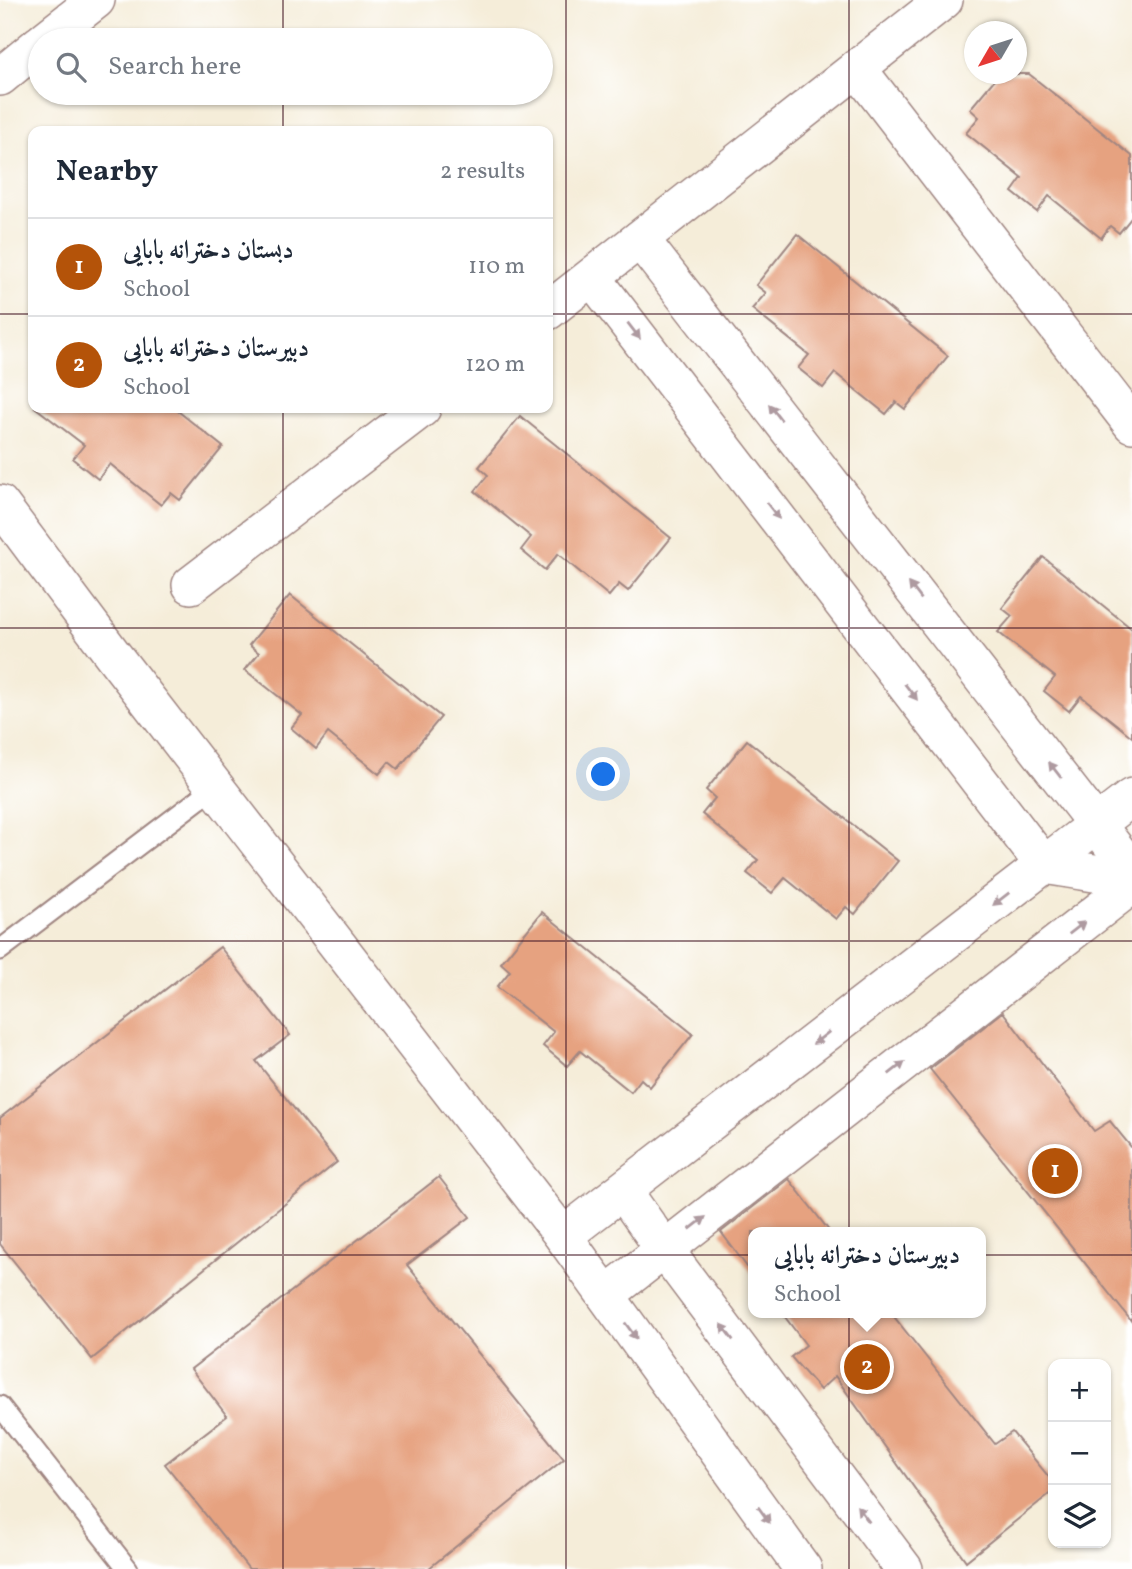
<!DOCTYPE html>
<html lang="en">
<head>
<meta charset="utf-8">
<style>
  :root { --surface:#fff; --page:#f6f6f7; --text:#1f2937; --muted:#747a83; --line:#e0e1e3; --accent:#b45309 }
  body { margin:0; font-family:Vollkorn,Amiri,serif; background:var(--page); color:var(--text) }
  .controls { position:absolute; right:21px; bottom:21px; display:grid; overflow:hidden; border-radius:14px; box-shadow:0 2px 5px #0004 }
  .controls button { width:63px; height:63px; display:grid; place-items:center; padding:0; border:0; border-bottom:2px solid var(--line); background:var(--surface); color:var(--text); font:35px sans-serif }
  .compass { position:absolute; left:964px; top:21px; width:63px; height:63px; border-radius:50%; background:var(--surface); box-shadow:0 2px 5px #0004; rotate:231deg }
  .you { position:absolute; left:604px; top:775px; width:24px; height:24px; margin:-18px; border:5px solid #fff; border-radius:50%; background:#1a73e8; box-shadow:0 0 0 10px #1a73e833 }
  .badge { display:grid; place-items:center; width:46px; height:46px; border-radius:50%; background:var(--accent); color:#fff; font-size:23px; font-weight:700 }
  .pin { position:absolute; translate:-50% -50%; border:4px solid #fff; box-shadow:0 2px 7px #0006 }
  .popup { position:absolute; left:748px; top:1227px; width:238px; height:91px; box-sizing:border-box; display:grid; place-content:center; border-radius:14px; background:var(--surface); filter:drop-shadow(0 2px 5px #0005); font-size:23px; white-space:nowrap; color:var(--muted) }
  .popup b { font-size:26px; color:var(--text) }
  .popup::after { content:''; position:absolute; left:50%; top:100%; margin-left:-14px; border:14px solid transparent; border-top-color:var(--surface) }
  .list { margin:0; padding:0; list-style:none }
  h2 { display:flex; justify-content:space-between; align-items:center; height:91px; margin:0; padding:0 28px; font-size:30px }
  h2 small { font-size:23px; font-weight:400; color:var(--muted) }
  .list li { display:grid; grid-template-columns:46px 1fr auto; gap:21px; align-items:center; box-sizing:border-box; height:98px; padding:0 28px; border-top:2px solid var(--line) }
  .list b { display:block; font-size:26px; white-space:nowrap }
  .list p { margin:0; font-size:23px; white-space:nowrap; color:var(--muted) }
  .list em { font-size:23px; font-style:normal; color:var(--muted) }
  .icon { flex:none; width:38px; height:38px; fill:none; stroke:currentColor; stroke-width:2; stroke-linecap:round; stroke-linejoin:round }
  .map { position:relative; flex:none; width:1132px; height:1569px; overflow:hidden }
  .search { position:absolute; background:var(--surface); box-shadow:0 2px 5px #0004; left:28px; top:28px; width:525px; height:77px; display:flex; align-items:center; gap:18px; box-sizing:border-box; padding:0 24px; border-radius:38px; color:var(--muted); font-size:26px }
  .panel { position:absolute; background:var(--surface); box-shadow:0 2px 5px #0004; left:28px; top:126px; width:525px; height:287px; border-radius:14px }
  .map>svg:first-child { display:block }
  .building { fill:#e6a280 }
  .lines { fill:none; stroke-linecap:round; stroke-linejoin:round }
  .service-casing { stroke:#a08682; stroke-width:23 }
  .minor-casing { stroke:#a08682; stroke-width:40 }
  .service { stroke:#fff; stroke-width:19 }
  .minor { stroke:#fff; stroke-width:37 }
  .oneway { fill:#ae9aa0 }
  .grid { fill:none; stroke:#4a1f2b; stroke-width:2; stroke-opacity:0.55 }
</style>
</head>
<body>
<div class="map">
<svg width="1132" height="1569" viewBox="0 0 1132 1569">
  <rect width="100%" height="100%" fill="#fff"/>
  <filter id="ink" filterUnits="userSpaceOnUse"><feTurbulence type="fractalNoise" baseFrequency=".0143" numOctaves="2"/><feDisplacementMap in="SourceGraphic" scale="14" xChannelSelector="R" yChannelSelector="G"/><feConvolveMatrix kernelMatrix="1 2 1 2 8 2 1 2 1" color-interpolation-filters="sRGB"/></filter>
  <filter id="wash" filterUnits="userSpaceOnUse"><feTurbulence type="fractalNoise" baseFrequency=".00686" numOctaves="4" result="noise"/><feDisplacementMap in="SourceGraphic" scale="28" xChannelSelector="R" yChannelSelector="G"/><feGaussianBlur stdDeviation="1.57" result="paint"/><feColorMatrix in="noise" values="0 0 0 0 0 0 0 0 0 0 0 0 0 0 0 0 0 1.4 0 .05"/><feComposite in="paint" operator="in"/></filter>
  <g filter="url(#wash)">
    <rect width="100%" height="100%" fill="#f5edd9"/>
    <g id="blocks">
      <g class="building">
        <polygon points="999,74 1029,74 1132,156 1132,217 1119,233 1110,226 1101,238 1049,196 1037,212 1012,192 1022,178 966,133 979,117 970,109"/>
        <polygon points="797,234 948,356 905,409 896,402 886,414 835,373 823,388 798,368 809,355 752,309 766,293 756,285"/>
        <polygon points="36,408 174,408 223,447 180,500 171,493 161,505 110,464 98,479 73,459 84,445"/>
        <polygon points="520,416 671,538 628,591 619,584 609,596 558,554 545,570 521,550 531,537 475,491 488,475 479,467"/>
        <polygon points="1043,557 1132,629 1132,737 1081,696 1069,711 1044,691 1055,677 998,632 1012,616 1002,608"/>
        <polygon points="290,595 441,717 398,769 389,762 379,774 328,733 316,749 291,728 302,715 245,670 259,653 249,645"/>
        <polygon points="747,740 898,861 855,914 846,907 836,919 785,878 772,893 747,873 758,860 702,814 715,798 706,790"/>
        <polygon points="542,912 693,1034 650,1087 641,1079 631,1092 580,1051 567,1066 543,1046 554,1032 497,987 510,971 501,963"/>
        <polygon points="220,947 290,1035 256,1061 337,1162 92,1359 0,1244 0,1118"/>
        <polygon points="1003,1012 1094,1131 1110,1121 1132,1148 1132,1322 930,1069"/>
        <polygon points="439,1177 470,1217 407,1265 564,1459 428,1569 249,1569 165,1464 227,1416 191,1369"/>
        <polygon points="789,1179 830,1232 753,1232 753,1275 721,1232"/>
        <polygon points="782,1313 891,1313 995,1444 1012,1432 1053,1482 1053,1491 966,1561 835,1376 820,1390 791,1357 806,1345"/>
      </g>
    </g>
  </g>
  <g filter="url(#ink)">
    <use href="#blocks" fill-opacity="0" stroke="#a08682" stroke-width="2"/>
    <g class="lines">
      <g class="service-casing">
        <g id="service">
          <polyline points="0,950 215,787"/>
          <polyline points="0,1406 128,1569"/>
        </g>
      </g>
      <g class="minor-casing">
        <g id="minor">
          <polyline points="45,40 96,0"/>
          <polyline points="857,68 1132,424"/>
          <polyline points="0,77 40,44"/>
          <polyline points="640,239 1132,870"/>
          <polyline points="592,277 1044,865 1132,879"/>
          <polyline points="548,311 944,0"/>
          <polyline points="0,504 113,655 563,1236 803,1569"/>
          <polyline points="191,585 422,408"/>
          <polyline points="623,1191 664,1249 904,1569"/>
          <polyline points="563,1236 1132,797"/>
          <polyline points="606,1295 1132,885"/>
        </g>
      </g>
      <use href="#service" class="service"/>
      <use href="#minor" class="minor"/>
    </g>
    <defs><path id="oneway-solid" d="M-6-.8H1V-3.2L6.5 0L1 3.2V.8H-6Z" transform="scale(1.75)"/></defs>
    <g class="oneway">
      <use href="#oneway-solid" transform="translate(634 331) rotate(52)"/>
      <use href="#oneway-solid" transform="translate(775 412) rotate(-128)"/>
      <use href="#oneway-solid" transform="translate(773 511) rotate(52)"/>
      <use href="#oneway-solid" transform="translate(915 591) rotate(-128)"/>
      <use href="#oneway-solid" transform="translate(911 692) rotate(52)"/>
      <use href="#oneway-solid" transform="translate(1055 770) rotate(-128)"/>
      <use href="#oneway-solid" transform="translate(1001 899) rotate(142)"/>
      <use href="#oneway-solid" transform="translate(1077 928) rotate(-38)"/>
      <use href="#oneway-solid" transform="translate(821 1038) rotate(142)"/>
      <use href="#oneway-solid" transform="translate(897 1068) rotate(-38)"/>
      <use href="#oneway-solid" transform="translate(698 1223) rotate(-38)"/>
      <use href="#oneway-solid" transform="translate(631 1331) rotate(54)"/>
      <use href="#oneway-solid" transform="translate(727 1332) rotate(-127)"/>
      <use href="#oneway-solid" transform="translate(863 1514) rotate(-127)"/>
      <use href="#oneway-solid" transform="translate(764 1515) rotate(54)"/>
    </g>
  </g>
  <path class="grid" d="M283,0V40M566,0V1569M849,0V1569M283,93V131M0,314H33M548,314H1132M283,408V1569M0,628H1132M0,941H1132M0,1255H1132"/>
</svg>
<div class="controls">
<button>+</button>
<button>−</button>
<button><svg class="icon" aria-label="layers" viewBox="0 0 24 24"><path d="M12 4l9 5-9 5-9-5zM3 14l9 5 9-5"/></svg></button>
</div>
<svg class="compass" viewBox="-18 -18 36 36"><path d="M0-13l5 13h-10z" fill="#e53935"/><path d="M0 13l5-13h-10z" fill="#747a83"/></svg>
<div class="you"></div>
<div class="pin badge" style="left:1055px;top:1171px">1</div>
<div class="pin badge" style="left:867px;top:1367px">2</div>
<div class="popup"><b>دبیرستان دخترانه بابایی</b>School</div>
<div class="search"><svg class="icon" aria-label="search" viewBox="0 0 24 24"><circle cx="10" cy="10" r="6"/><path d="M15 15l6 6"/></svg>Search here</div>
<section class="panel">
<h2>Nearby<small>2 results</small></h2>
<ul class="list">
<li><span class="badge">1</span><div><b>دبستان دخترانه بابایی</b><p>School</p></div><em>110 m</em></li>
<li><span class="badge">2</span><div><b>دبیرستان دخترانه بابایی</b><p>School</p></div><em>120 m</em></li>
</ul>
</section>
</div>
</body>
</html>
